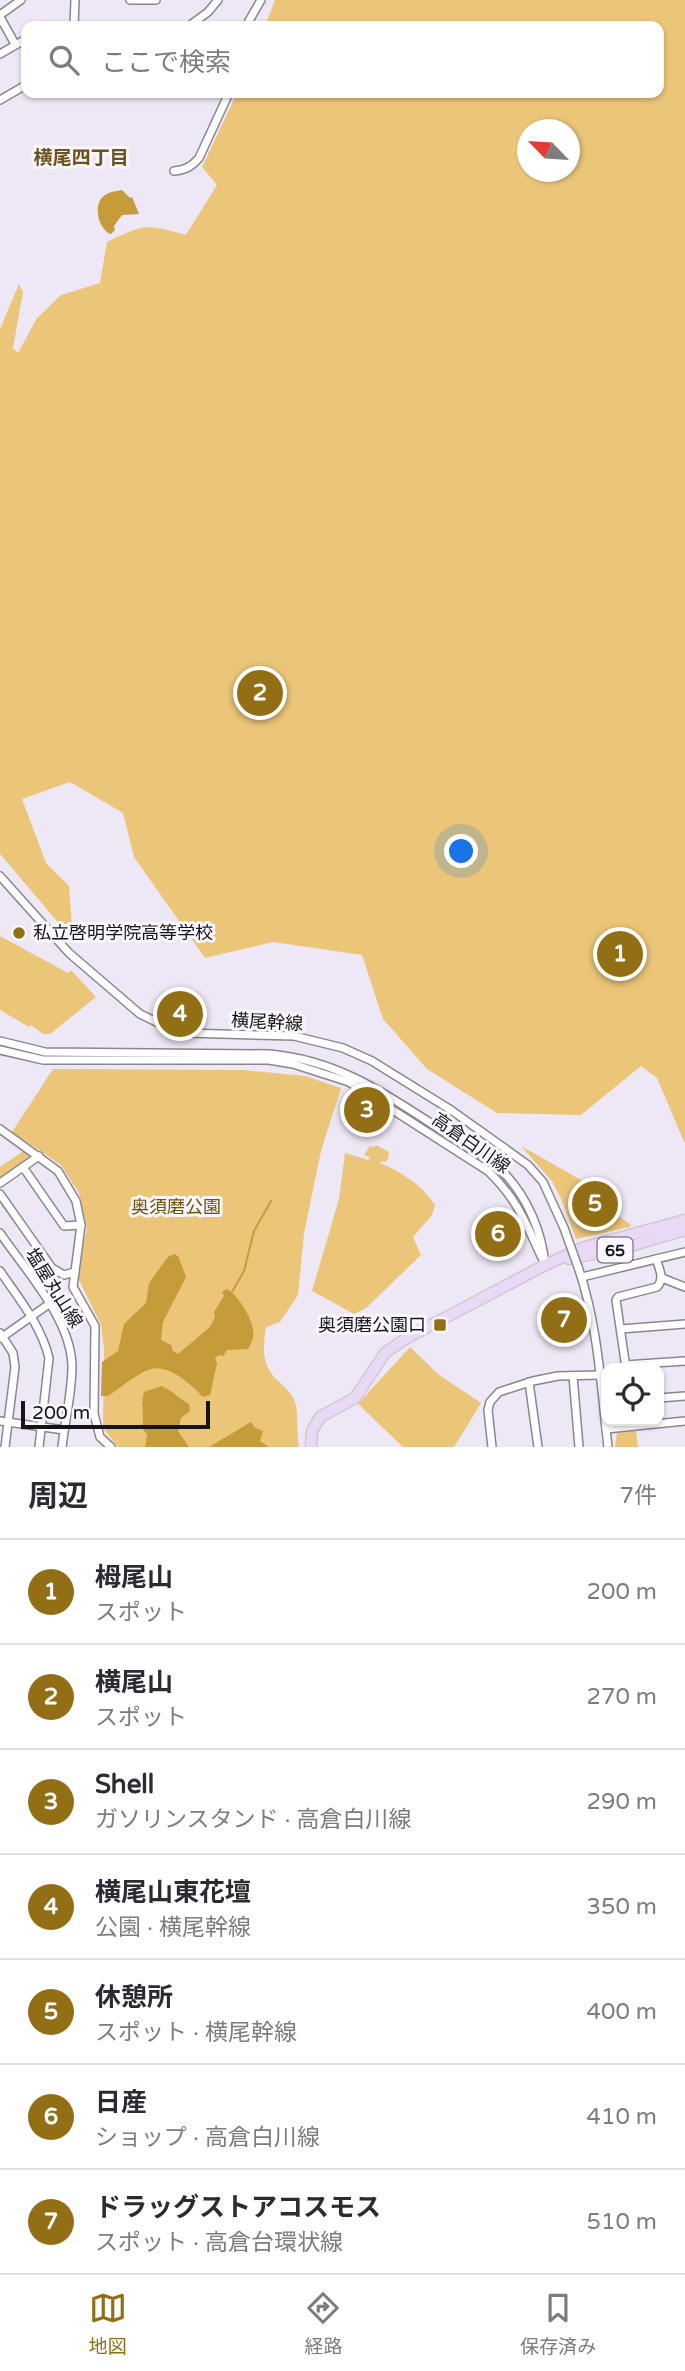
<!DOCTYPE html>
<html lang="ja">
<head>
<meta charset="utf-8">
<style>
  :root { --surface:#fff; --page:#f7f7f7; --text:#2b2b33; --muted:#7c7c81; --line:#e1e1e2; --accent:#926e15 }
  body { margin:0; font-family:"Varela Round","Noto Sans JP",sans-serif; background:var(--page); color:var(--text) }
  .controls { position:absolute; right:21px; bottom:21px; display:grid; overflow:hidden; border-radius:14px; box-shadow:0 2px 5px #0004 }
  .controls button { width:63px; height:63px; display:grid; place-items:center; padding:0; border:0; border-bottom:2px solid var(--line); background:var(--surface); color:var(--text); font:35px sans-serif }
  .compass { position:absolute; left:517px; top:119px; width:63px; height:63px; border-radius:50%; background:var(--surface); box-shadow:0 2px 5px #0004; rotate:295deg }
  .scale { position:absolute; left:21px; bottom:18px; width:189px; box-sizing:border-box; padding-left:7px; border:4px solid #161418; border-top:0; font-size:19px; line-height:24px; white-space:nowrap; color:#161418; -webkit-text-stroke:5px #faf6fe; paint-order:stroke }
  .you { position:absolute; left:462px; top:852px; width:24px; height:24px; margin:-18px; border:5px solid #fff; border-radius:50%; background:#1a73e8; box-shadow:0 0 0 10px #1a73e833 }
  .badge { display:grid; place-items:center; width:46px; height:46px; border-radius:50%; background:var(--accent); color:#fff; font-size:23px; font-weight:700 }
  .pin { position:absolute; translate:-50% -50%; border:4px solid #fff; box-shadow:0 2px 7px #0006 }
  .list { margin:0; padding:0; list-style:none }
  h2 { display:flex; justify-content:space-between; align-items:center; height:91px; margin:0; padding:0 28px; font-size:30px }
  h2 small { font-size:23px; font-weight:400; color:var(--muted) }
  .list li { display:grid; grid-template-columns:46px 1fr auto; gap:21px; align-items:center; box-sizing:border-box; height:105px; padding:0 28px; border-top:2px solid var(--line) }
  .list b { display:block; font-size:26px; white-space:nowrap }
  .list p { margin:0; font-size:23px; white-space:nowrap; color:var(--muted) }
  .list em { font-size:23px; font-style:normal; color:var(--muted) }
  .icon { flex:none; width:38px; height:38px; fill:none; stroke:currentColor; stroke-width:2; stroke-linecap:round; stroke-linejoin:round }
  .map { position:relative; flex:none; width:685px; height:1447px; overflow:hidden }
  .search { position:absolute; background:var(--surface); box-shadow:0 2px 5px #0004; left:21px; right:21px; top:21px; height:77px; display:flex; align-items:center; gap:18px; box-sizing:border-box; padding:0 24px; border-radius:14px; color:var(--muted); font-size:26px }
  .sheet { height:826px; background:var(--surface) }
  nav { display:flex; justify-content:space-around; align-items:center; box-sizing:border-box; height:98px; border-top:2px solid var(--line); background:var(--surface); font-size:19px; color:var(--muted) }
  nav a { display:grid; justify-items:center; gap:4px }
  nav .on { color:var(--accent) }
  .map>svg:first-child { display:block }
  .green { fill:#ebc678; fill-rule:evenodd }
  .water { fill:#c69b39 }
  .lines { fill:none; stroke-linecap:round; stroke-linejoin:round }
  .stream { stroke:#c69b39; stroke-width:2 }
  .minor-casing { stroke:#8b8591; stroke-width:10 }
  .major-casing { stroke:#cccbcc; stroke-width:13 }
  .minor { stroke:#fff; stroke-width:7 }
  .major { stroke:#e9d9f7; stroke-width:10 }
  .minor-bridge-casing { stroke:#8b8591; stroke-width:10; stroke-linecap:butt }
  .minor-bridge { stroke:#fff; stroke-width:7 }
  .poi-dot { fill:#926e15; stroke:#faf6fe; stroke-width:2.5 }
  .labels { text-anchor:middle; stroke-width:6; stroke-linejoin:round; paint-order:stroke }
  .shield { fill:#faf6fe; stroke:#5a585d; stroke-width:2 }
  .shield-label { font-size:16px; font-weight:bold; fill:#161418 }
  .poi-label { font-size:18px; fill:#161418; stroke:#faf6fe; text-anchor:start }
  .street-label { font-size:18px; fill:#161418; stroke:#faf6fe }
  .park-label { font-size:18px; fill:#6f5204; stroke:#faf6fe }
  .neighbourhood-label { font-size:19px; font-weight:bold; fill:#6a5218; stroke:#faf6fe }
</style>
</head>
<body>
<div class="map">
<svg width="685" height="1447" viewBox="0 0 685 1447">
  <rect width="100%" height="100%" fill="#eee7f5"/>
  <g class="green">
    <path d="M275,0H685V1144L657,1078L641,1066L581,1115L497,1113L427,1069L383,1019L362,955L273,942L205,958L134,857L123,813L70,782L22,799L46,863L69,886L73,940L0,854V329L19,284L23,292L13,348L18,353L37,318L61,295L100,283L107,242C145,223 147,224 186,235L217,185L202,167L237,93H659V26H265ZM528,130H570V172H528Z"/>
    <polygon points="0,936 68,973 71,970 96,997 50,1034 43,1034 31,1025 29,1027 0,1010"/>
    <polygon points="167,1000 199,1011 196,1026 162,1016"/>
    <path d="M53,1069L244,1070L305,1076L341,1088L321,1151L304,1233L298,1295L280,1322L266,1327C263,1348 261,1364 277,1380C284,1386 292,1393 295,1402C299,1416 296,1432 299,1447H118L103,1428L104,1349L101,1325L79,1280V1261L87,1228L79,1193L61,1165L12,1132Z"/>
    <path d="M376,1145L389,1152L388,1159L385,1162L381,1161L380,1163C402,1172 422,1185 435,1205L432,1215L413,1237L421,1255L366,1308L354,1314L312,1291L339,1199L345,1153L368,1160L370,1157L364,1155L370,1146L374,1147Z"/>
    <polygon points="521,1146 590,1185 602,1199 598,1211 620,1217 631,1225 629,1227 576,1239 562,1201 552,1181"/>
    <polygon points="25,1150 31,1153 31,1157 0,1179 0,1167"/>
    <polygon points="410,1347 438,1374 481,1403 454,1447 403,1447 358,1404"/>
    <polygon points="636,1430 638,1447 615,1447 617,1433"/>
  </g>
  <g class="water">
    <path d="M122,190L130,198L132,197L139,214L122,215L114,226L115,230L111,234C98,230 92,203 105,195C109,192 117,191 122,190Z"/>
    <path d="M174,1254L178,1256L186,1277L163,1322L161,1340L171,1345L173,1351L178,1354L210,1327L215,1317L214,1312L224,1296L222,1292L227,1289C240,1297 256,1323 253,1338C252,1342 250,1345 248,1349L227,1350L223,1356L219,1355L215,1358L217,1363L210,1395L203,1397C192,1385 169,1364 151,1369C139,1372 119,1389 108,1396H101L102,1362L118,1351L124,1324L146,1303L149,1283L168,1257Z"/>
    <path d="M161,1386C172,1390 178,1398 189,1404L190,1411L181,1418L178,1431L189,1447H145L147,1435L142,1427C145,1415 140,1404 144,1392Z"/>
    <polygon points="251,1422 255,1428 263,1431 260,1441 269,1447 209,1447"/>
  </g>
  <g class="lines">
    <polyline class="stream" points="232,1292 244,1271 254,1231 271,1201"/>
    <g class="minor-casing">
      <g id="minor">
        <polyline points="130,0 156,0"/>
        <polyline points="0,15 21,0"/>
        <polyline points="0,17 15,44"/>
        <polyline points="74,26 75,0"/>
        <polyline points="189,26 208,12 218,0"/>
        <polyline points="246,26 261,0"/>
        <polyline points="0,54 26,39"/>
        <polyline points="0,100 26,85"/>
        <path d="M174,171C186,170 192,166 199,158L229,93"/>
        <polyline points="0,876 69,953 140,1014 165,1026 186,1033 294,1036 343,1048 372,1061 451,1110 528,1165 543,1182 564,1228"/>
        <path d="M0,1041L45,1052L269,1054C342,1060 393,1099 452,1137C469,1148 492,1159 505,1174C528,1199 542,1232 545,1265"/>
        <path d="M0,1050L43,1060H269L293,1064L349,1082L488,1171C518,1200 525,1222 542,1258"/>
        <polyline points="0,1129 58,1171 76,1201 81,1225 73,1287 95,1326 94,1414 100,1437 111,1447"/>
        <polyline points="23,1167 64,1226 81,1225"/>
        <polyline points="0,1183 39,1156"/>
        <polyline points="0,1194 52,1268 64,1275 75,1272"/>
        <path d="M0,1233C26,1271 71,1319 72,1366C72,1393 65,1420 62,1447"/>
        <path d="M578,1267C598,1324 601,1387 608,1447"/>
        <path d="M0,1271C19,1299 41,1325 49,1358L39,1447"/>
        <polyline points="582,1277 685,1252"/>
        <polyline points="662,1278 685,1287"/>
        <polyline points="621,1329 685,1324"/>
        <polyline points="0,1333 13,1353 15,1367 5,1447"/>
        <polyline points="1,1338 49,1304"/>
        <polyline points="625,1365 685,1361"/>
        <path d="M626,1368L616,1300L618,1297L657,1287C665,1279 659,1268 656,1259"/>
        <polyline points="573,1376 579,1447"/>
        <polyline points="529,1382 538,1447"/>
        <polyline points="659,1398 685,1396"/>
        <polyline points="0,1421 64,1430"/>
        <polyline points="606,1429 685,1421"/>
        <polyline points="492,1447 488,1410 490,1402 499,1392 533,1381 558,1376 600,1375"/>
      </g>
    </g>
    <g class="major-casing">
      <g id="major">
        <polyline points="569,1259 630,1246 685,1230"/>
        <polyline points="311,1447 312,1431 320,1417 355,1398 385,1353 405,1339 545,1265 585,1247 685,1220"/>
      </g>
    </g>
    <use href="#minor" class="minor"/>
    <use href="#major" class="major"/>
    <g class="minor-bridge-casing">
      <polyline id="minor-bridge" points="564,1228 578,1267"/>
    </g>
    <use href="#minor-bridge" class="minor-bridge"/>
  </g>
  <g class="poi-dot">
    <circle cx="19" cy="933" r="7"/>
    <rect x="433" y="1318" width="14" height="14" rx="3.5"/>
  </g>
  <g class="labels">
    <rect class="shield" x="597.5" y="1237.5" width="35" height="25" rx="5"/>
    <g class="shield-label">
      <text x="615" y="1256">65</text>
    </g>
    <g class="poi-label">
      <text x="33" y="939">私立啓明学院高等学校</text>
      <text x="426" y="1331" text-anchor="end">奥須磨公園口</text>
    </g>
    <g class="street-label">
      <text transform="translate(267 1022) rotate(3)" y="6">横尾幹線</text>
      <text transform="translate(471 1143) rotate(35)" y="6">高倉白川線</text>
      <text transform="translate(54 1288) rotate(58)" y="6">塩屋丸山線</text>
    </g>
    <g class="park-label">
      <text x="176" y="1213">奥須磨公園</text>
    </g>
    <g class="neighbourhood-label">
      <text x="81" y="164">横尾四丁目</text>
    </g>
  </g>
</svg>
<div class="controls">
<button><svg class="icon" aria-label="locate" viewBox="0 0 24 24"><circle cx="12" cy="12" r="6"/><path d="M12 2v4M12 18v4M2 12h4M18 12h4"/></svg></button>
</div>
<svg class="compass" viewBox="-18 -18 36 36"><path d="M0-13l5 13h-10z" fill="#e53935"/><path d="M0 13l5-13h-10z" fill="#7c7c81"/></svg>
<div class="scale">200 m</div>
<div class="you"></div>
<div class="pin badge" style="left:620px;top:954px">1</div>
<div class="pin badge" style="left:260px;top:693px">2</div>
<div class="pin badge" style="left:367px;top:1110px">3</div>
<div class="pin badge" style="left:180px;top:1014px">4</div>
<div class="pin badge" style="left:595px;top:1204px">5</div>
<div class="pin badge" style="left:498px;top:1234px">6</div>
<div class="pin badge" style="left:564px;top:1320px">7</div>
<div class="search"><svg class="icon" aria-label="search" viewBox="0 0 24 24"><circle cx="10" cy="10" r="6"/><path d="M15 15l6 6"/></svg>ここで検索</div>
</div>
<section class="sheet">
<h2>周辺<small>7件</small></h2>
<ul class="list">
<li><span class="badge">1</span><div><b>栂尾山</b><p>スポット</p></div><em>200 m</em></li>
<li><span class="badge">2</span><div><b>横尾山</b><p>スポット</p></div><em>270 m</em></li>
<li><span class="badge">3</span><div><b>Shell</b><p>ガソリンスタンド · 高倉白川線</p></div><em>290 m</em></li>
<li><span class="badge">4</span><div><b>横尾山東花壇</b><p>公園 · 横尾幹線</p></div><em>350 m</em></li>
<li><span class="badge">5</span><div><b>休憩所</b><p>スポット · 横尾幹線</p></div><em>400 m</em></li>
<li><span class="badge">6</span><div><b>日産</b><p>ショップ · 高倉白川線</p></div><em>410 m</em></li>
<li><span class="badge">7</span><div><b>ドラッグストアコスモス</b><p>スポット · 高倉台環状線</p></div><em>510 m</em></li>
</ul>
</section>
<nav>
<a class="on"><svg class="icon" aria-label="map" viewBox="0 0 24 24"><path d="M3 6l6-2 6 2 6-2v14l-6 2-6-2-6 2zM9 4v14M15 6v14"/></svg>地図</a>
<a><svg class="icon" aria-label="directions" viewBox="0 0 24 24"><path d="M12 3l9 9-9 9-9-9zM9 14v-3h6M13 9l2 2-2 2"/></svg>経路</a>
<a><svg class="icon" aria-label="saved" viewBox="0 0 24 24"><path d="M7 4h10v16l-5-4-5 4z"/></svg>保存済み</a>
</nav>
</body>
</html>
